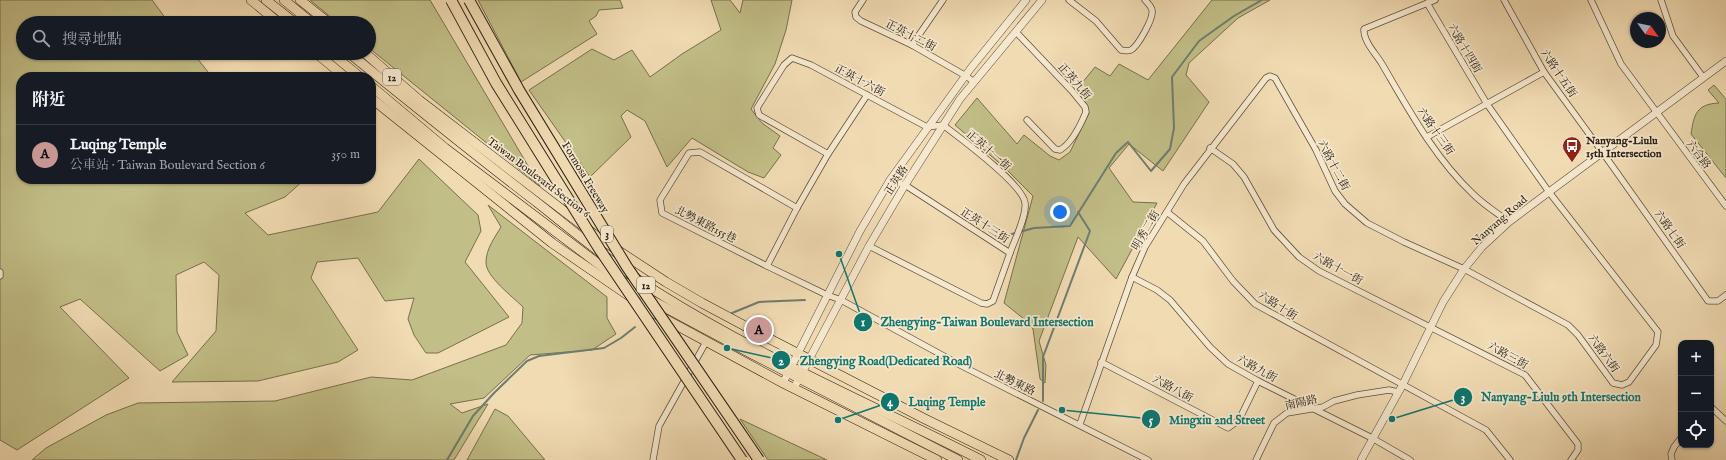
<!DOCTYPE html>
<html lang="zh-TW">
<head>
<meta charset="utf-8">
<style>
  :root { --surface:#171b24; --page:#242831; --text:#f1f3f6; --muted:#9ea1a6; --line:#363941; --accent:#c59692 }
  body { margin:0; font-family:"IM FELL English","Noto Serif TC",serif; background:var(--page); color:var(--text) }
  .controls { position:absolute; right:12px; bottom:12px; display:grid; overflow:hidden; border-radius:8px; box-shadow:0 1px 3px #0004 }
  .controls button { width:36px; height:36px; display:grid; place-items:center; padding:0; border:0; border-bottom:1px solid var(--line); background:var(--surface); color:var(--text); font:20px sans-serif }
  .compass { position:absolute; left:1630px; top:12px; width:36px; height:36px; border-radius:50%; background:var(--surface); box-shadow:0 1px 3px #0004; rotate:123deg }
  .you { position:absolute; left:1060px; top:212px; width:14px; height:14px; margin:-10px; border:3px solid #fff; border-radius:50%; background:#1a73e8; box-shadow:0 0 0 6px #1a73e833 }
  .badge { display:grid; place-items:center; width:26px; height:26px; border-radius:50%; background:var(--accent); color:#111; font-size:13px; font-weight:700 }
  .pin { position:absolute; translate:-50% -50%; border:2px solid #fff; box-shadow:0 1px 4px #0006 }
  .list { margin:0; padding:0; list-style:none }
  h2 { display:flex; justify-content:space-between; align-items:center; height:52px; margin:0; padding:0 16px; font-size:17px }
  h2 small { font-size:13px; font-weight:400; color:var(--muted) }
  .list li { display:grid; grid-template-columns:26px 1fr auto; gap:12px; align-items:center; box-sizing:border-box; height:60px; padding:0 16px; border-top:1px solid var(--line) }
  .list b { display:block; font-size:15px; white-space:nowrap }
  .list p { margin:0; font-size:13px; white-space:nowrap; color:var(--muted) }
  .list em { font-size:13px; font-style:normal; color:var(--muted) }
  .icon { flex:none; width:22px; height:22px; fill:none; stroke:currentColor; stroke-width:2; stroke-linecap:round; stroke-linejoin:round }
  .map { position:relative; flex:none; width:1726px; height:460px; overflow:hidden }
  .search { position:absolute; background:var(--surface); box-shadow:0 1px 3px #0004; left:16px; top:16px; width:360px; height:44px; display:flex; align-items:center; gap:10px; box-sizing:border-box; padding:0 14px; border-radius:22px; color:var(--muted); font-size:15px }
  .panel { position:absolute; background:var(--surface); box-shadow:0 1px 3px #0004; left:16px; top:72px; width:360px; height:112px; border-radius:16px }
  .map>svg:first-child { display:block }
  .green { fill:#c2be87; stroke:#76704e }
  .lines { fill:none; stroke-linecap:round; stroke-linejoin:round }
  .stream { stroke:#6e7d71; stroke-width:2 }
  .minor-casing { stroke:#5c503c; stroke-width:7 }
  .tertiary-casing { stroke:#5c503c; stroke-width:8 }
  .primary-casing { stroke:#2b2114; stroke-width:10 }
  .minor { stroke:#f6e8ce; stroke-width:5.5 }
  .tertiary { stroke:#f6e8ce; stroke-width:7 }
  .primary { stroke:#f1dbb3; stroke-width:9 }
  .motorway-bridge-casing { stroke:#2b2114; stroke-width:12; stroke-linecap:butt }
  .motorway-bridge { stroke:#f1dbb3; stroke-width:10 }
  .labels { text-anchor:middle; stroke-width:3.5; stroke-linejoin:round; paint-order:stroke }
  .shield { fill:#f6e8ce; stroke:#685d4c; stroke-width:1 }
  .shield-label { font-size:10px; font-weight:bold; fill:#2b2114 }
  .street-label { font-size:11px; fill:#2b2114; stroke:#f6e8ce }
  .poi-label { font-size:11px; font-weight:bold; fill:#2b2114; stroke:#f6e8ce; text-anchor:start }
  .leader { fill:none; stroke:#0f766e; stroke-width:1.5 }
  .callout-dot { fill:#0f766e; stroke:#f6e8ce; stroke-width:1.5 }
  .mark-label { font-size:12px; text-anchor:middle; font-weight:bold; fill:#fff }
  .callout-label { font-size:12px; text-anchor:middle; font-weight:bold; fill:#0f766e; stroke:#f6e8ce; stroke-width:3.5; stroke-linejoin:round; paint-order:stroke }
</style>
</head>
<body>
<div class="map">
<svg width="1726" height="460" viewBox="0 0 1726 460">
  <rect width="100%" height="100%" fill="#f1dbb3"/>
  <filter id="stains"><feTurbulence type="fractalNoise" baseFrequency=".005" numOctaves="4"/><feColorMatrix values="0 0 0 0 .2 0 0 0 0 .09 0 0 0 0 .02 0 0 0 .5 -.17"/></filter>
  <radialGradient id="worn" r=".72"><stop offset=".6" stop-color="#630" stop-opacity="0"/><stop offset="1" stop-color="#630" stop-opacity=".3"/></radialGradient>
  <g class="green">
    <polygon points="0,0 152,0 169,23 23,23 23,53 193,53 212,77 21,77 21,179 305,179 285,197 245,213 268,235 378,212 419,159 478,215 481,231 465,262 509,317 438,353 426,353 414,335 408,319 414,298 385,301 358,258 317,262 311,278 358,350 338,362 258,381 172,382 216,331 219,275 204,262 176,275 177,332 188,355 160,371 80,299 60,307 129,378 17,450 0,440"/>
    <polygon points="310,0 430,0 540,186 369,48 369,23 338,23"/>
    <polygon points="478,0 620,0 623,8 599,10 596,16 589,21 597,34 521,82"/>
    <polygon points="711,0 730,0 740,13 743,0 792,0 786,30 775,64 751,109 762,123 780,136 773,148 781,155 764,178 748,172 692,138 667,167 645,121 627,110 621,116 631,137 590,177 529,90 592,49 614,60 632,50 650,77 682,54 721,30"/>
    <polygon points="1212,0 1270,0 1238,18 1189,63 1186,75 1209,102 1163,171 1129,144 1109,168 1133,202 1157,203 1116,279 1078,237 1039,341 1046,365 1045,383 1040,379 1033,329 1024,319 1004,303 1033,196 1004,167 955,125 977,98 1017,144 1024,135 1050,156 1059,160 1070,152 1089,113 1078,88 1095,67 1110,76 1119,64 1148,80"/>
    <path d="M1714,85L1726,99V178L1691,134C1694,115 1696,104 1719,103L1708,90Z"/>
    <path d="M488,205L607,297V318L616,334L592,350L530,355L484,398L450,404L462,413L488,404L454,460H32L46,448L106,415L138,403L275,401L371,377L412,380L506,345L522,323L523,307C513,297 485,276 486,262C486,249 495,237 501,227Z"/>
    <polygon points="495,409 508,416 545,460 467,460"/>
    <polygon points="740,419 827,460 768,460"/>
  </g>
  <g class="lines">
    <g class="stream">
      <polyline points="997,238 1034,228 1070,226 1116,153 1128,142 1151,171 1170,149 1174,128 1172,77 1199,41 1234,16 1262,0"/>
      <polyline points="732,313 759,302 805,300"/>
      <polyline points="1043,401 1043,357 1090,231 1078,212"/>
      <polyline points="447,460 473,416 494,393 527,361 539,356 604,348 621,338 635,327"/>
      <polyline points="1016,460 1024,438 1038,410"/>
    </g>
    <g class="minor-casing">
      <g id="minor">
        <polyline points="863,0 855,12 856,17 861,21 912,45 966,76 974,82"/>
        <path d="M1069,0L1096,21L1121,50C1125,51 1128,51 1131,50C1138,46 1154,18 1152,10C1151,6 1148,3 1145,0"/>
        <path d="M1435,0L1364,29C1363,41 1376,54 1382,64C1409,110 1434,157 1473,194C1484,205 1497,213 1509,222"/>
        <polyline points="1504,0 1544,72 1603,153 1708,301 1718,301 1726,295"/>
        <polyline points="1591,0 1621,64 1726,206"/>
        <polyline points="1661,0 1673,36 1703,77"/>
        <path d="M1016,32L1072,91L1085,107L1086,112C1081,124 1072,143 1060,150L1055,149L1027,120"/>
        <polyline points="912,45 943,0"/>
        <polyline points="1427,137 1544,72"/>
        <polyline points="1210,148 1233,164 1244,177 1274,230 1299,257 1319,271 1525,375 1578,444 1578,450 1571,460"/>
        <path d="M828,154L759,115L757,108L784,65L792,58L811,65L927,127L943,125C960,138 1023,184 1025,203C1027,216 1014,241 1010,253"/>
        <polyline points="797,208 700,152 689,153 660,200 662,213 767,266 827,295 841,300 962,366 1148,460"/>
        <polyline points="1167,212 1203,241 1233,281 1255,304 1486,430 1510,460"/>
        <polyline points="869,246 981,303 987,304 993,301 1010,253 905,185 890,180"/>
        <polyline points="767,266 797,208 828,154 867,95"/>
        <polyline points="0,272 0,276"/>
        <polyline points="1132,277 1157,290 1170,300 1210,347 1228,364 1258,381 1372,438 1410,460"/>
        <polyline points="1101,362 1228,428 1239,420 1258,381"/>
        <polyline points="1711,407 1726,421"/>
        <polyline points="1080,424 1132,277 1145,247 1184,184 1266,78 1270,76 1275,78 1316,150 1335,191 1345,204 1367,223 1404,242 1464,269 1568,325 1578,335 1613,383 1622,385 1629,382 1656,345 1658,332 1549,192 1487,104 1427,3"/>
        <polyline points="653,460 659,426 706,342"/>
        <polyline points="1256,460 1274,423 1287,413 1323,407 1334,401 1357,395 1389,390 1398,392"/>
        <polyline points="1672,460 1671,454 1674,447 1681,438"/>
      </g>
    </g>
    <g class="tertiary-casing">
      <g id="tertiary">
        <polyline points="783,383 860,231 890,180 971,68 1026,0"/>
        <polyline points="794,388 869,246 905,185 960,99 1042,0"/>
        <polyline points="1361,460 1403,384 1443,302 1464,269 1482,247 1509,222 1549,192 1726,61"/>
      </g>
    </g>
    <g class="primary-casing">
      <g id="primary">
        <polyline points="251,0 279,23"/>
        <polyline points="266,0 295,23"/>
        <polyline points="284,0 312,23"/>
        <polyline points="300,0 329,23"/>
        <polyline points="316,53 345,77"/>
        <polyline points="331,53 360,77"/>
        <path d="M349,53C412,104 475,155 539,204C578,235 615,266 657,292C760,357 873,405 981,460"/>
        <polyline points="365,53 419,100 599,238 666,282 702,303 762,335 925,419 1009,460"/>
        <polyline points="371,86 445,148 613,275 653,301 752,354 958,460"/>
        <polyline points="371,98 552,243 654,313 783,383 937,460"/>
      </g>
    </g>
    <use href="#minor" class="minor"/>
    <use href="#tertiary" class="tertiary"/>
    <use href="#primary" class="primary"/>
    <g class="motorway-bridge-casing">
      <g id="motorway-bridge">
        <polyline points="451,0 496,83 600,250 742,460"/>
        <polyline points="469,0 519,90 627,267 759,460"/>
      </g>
    </g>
    <use href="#motorway-bridge" class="motorway-bridge"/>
  </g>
  <defs>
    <g id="bus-pin" transform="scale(1)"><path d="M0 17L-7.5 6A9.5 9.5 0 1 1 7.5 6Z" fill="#8f2418" stroke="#f6e8ce"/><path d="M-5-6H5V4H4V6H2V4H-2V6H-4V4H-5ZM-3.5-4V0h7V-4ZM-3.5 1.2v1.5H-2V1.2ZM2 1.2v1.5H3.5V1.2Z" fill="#fff"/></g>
  </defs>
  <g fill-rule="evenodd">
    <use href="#bus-pin" x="1572" y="146"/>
  </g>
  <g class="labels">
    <g class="shield">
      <rect x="383" y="69" width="18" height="16" rx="3"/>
      <rect x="601" y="226" width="12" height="16" rx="3"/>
      <rect x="637" y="277" width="18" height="16" rx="3"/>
    </g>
    <g class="shield-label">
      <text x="392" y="81">12</text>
      <text x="607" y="238">3</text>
      <text x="646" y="289">12</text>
    </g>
    <g class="street-label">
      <text transform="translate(911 35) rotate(27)" y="4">正英十二街</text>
      <text transform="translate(1465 48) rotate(59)" y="4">六路十四街</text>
      <text transform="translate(1559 73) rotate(56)" y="4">六路十五街</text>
      <text transform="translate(860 80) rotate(28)" y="4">正英十六街</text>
      <text transform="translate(1075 81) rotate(49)" y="4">正英九街</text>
      <text transform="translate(1436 131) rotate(55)" y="4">六路十三街</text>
      <text transform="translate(989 150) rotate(41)" y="4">正英十一街</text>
      <text transform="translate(1699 154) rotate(53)" y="4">六合路</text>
      <text transform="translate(1334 165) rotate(62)" y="4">六路十二街</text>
      <text transform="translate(539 177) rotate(37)" y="4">Taiwan Boulevard Section 6</text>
      <text transform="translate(586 177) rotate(59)" y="4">Formosa Freeway</text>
      <text transform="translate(896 180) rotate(-57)" y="4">正英路</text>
      <text transform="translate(1499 220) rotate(-41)" y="4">Nanyang Road</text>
      <text transform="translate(706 224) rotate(27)" y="4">北勢東路155巷</text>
      <text transform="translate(985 225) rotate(33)" y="4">正英十三街</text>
      <text transform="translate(1670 229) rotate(55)" y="4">六路七街</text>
      <text transform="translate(1145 230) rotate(-60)" y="4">明秀二街</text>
      <text transform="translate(1338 268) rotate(29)" y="4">六路十一街</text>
      <text transform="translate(1278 305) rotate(32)" y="4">六路十街</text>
      <text transform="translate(1604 353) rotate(54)" y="4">六路六街</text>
      <text transform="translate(1508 355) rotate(29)" y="4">六路三街</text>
      <text transform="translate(1257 368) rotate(29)" y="4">六路九街</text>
      <text transform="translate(1015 382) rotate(26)" y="4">北勢東路</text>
      <text transform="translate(1173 388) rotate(28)" y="4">六路八街</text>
      <text transform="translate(1301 402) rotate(-13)" y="4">南陽路</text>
    </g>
    <g class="poi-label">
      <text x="1586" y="144">Nanyang-Liulu<tspan x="1586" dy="13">15th Intersection</tspan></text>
    </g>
  </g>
  <path class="leader" d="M839 254L863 322M727 348L781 360M1392 419L1463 397M838 420L890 402M1062 410L1151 419"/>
  <g class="callout-dot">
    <circle cx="839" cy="254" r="4"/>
    <circle cx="727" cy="348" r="4"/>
    <circle cx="1392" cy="419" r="4"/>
    <circle cx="838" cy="420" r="4"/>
    <circle cx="1062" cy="410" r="4"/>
    <circle cx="863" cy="322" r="10"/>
    <circle cx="781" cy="360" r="10"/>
    <circle cx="1463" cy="397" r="10"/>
    <circle cx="890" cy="402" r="10"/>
    <circle cx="1151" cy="419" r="10"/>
  </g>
  <g class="mark-label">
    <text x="863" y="326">1</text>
    <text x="781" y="365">2</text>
    <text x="1463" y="401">3</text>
    <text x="890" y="406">4</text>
    <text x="1151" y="424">5</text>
  </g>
  <g class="callout-label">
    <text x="987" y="326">Zhengying-Taiwan Boulevard Intersection</text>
    <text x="886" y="365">Zhengying Road(Dedicated Road)</text>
    <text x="1561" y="401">Nanyang-Liulu 9th Intersection</text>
    <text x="947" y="406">Luqing Temple</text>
    <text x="1217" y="424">Mingxiu 2nd Street</text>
  </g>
  <rect width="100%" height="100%" filter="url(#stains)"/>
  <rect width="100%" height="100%" fill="url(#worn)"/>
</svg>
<div class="controls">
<button>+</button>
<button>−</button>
<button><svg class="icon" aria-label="locate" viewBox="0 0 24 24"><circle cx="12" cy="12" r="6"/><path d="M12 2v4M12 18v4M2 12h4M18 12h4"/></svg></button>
</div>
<svg class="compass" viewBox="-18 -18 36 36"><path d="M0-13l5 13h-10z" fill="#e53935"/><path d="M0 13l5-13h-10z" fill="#9ea1a6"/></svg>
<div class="you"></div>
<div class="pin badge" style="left:759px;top:330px">A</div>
<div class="search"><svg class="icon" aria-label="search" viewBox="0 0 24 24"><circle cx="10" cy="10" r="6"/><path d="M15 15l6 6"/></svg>搜尋地點</div>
<section class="panel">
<h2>附近<small></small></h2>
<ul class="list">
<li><span class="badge">A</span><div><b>Luqing Temple</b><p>公車站 · Taiwan Boulevard Section 6</p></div><em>350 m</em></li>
</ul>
</section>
</div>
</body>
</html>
